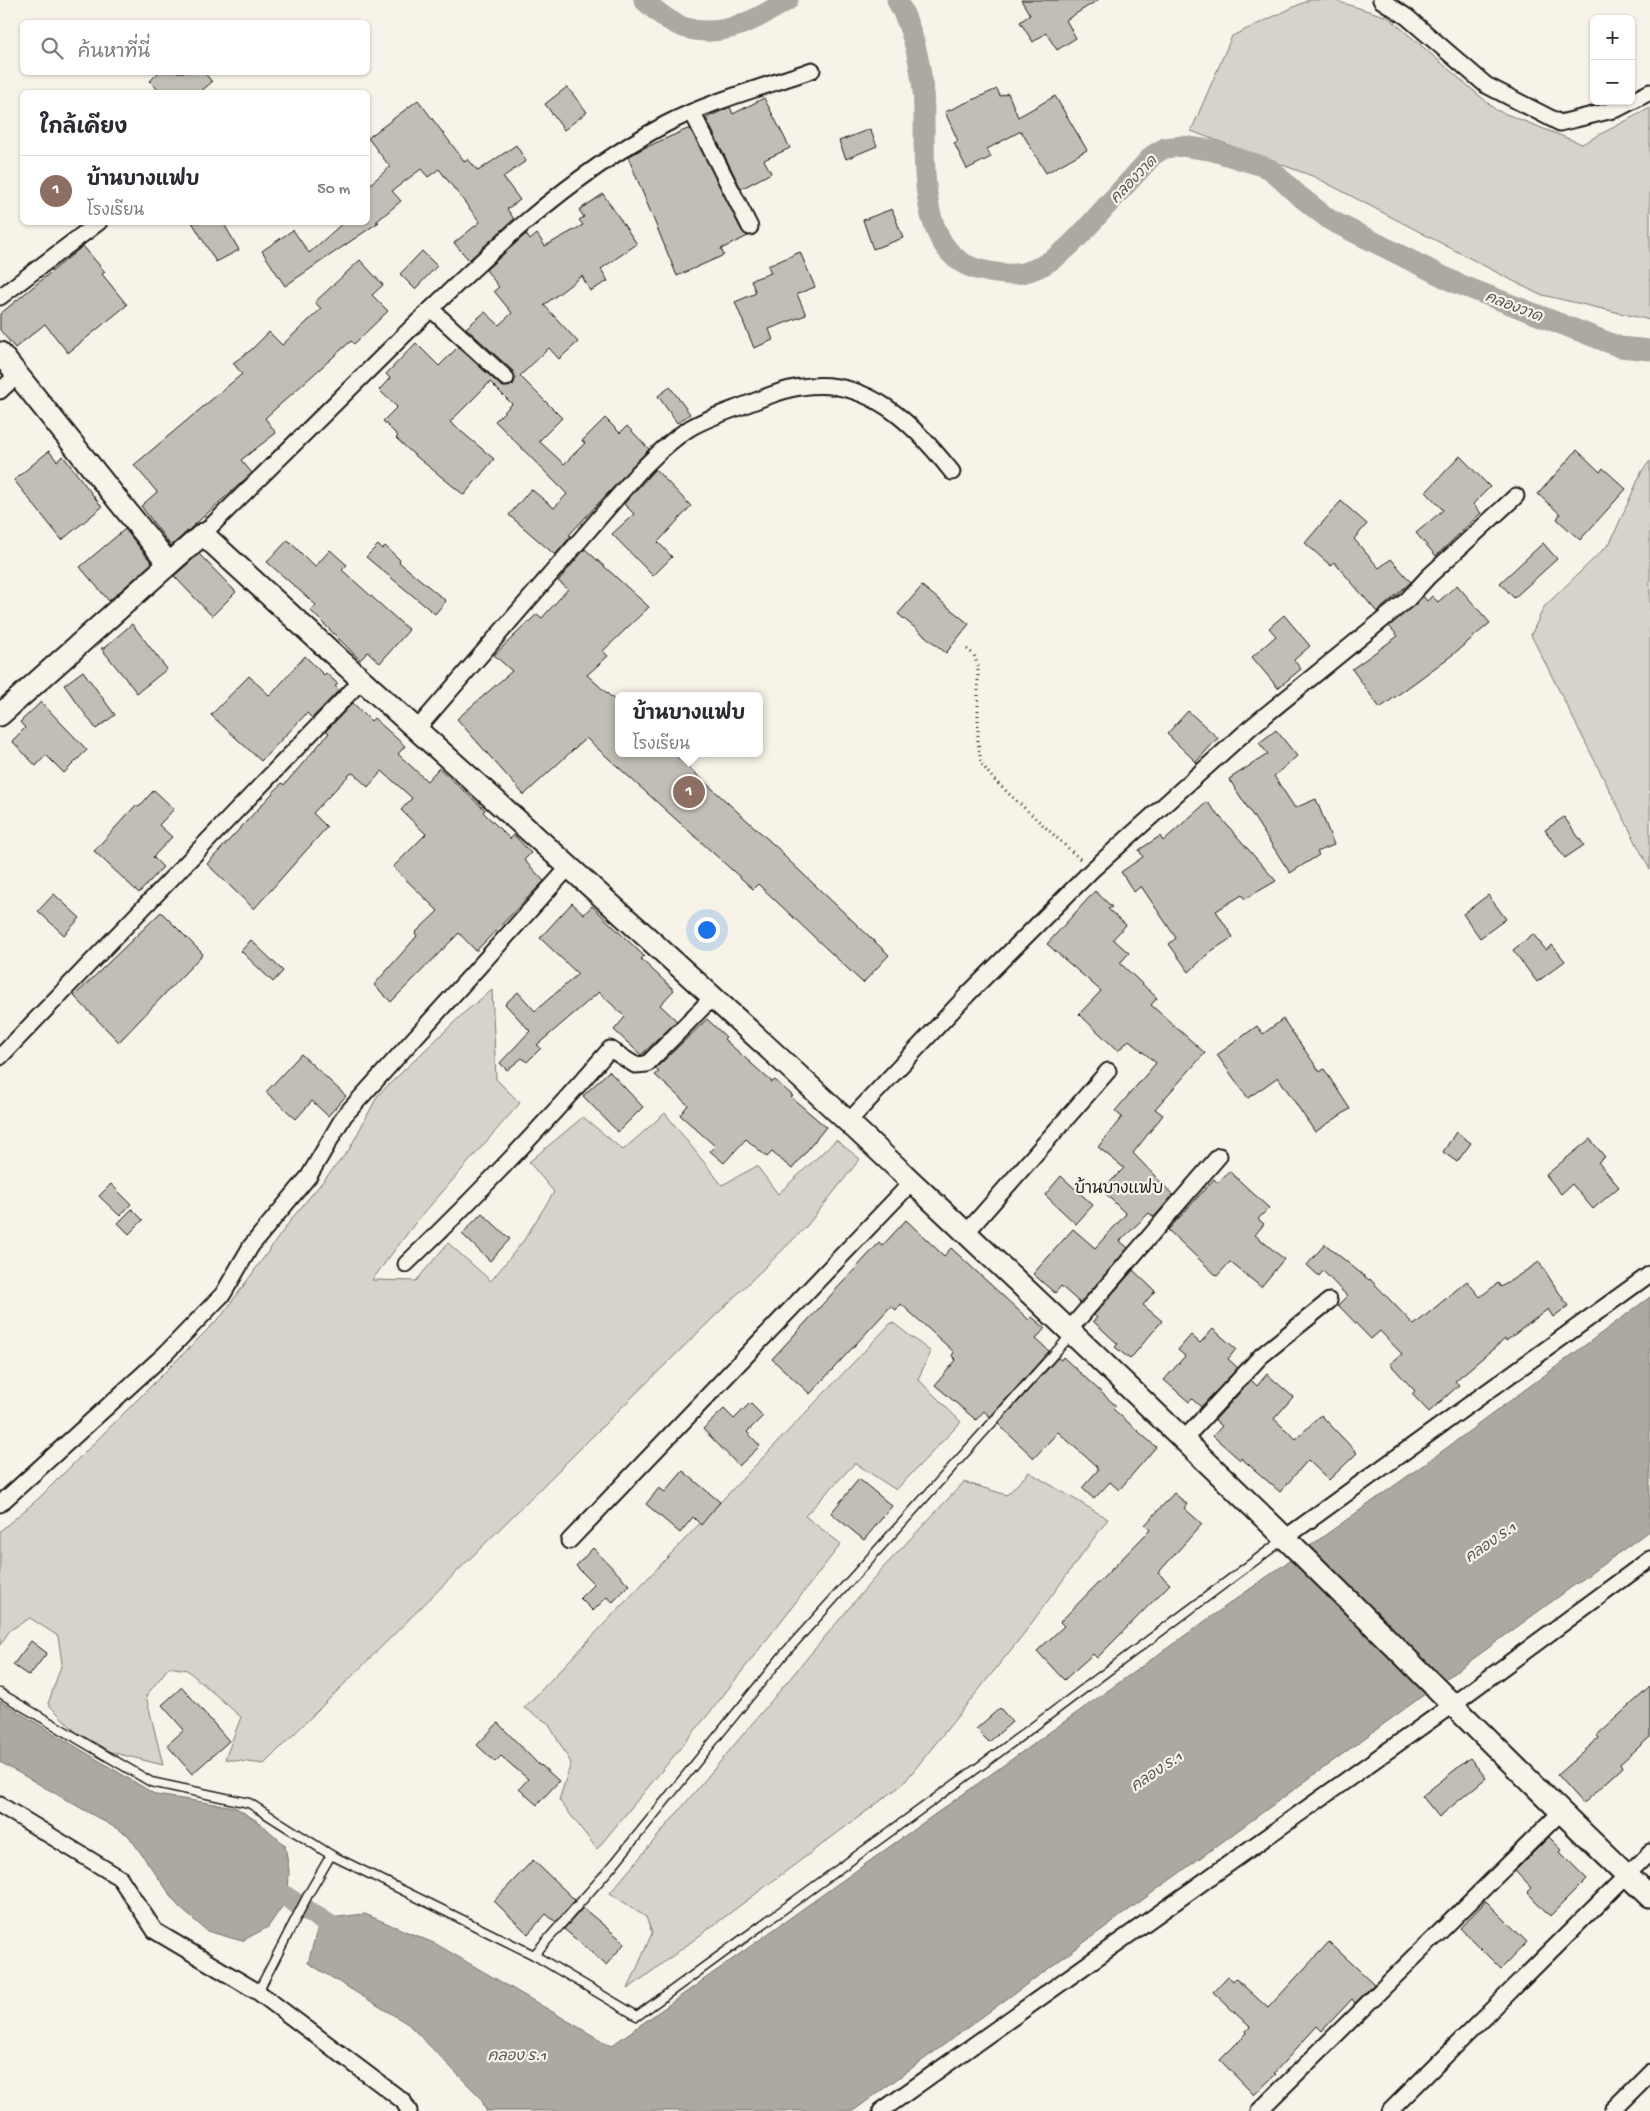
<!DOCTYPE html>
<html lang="th">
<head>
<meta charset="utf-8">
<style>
  :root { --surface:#fff; --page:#f7f7f7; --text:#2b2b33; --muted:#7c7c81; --line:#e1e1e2; --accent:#c8321e }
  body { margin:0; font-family:"Gochi Hand","Playpen Sans Thai",sans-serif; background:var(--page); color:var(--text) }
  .controls { position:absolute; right:15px; top:15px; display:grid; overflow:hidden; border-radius:8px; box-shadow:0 1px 4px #0004 }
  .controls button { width:45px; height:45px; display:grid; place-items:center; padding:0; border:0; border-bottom:1px solid var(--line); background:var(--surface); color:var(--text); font:25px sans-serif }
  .you { position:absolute; left:706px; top:929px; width:18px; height:18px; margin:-12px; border:4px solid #fff; border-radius:50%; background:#1a73e8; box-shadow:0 0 0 8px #1a73e833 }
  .badge { display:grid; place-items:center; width:32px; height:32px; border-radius:50%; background:var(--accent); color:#fff; font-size:16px; font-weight:700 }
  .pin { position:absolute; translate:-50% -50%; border:2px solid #fff; box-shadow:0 1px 5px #0006 }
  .popup { position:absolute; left:615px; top:692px; width:148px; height:65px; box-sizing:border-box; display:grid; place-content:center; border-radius:8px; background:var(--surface); filter:drop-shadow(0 1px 4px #0005); font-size:16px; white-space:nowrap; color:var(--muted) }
  .popup b { font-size:19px; color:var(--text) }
  .popup::after { content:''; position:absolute; left:50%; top:100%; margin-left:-10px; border:10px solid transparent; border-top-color:var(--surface) }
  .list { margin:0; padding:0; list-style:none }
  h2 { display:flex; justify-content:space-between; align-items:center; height:65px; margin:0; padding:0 20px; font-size:21px }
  h2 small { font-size:16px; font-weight:400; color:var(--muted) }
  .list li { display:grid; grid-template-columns:32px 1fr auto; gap:15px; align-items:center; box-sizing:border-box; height:70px; padding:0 20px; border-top:1px solid var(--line) }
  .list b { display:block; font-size:19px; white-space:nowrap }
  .list p { margin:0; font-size:16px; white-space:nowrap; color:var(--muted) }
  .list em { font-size:16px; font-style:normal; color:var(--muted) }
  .icon { flex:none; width:28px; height:28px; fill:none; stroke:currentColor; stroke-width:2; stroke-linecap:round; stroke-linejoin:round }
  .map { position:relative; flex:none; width:1650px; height:2111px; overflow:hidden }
  .search { position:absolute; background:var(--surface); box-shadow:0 1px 4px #0004; left:20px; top:20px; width:350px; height:55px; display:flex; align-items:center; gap:12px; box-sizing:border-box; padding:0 18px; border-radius:8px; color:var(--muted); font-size:19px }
  .panel { position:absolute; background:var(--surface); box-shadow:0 1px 4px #0004; left:20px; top:90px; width:350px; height:135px; border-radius:8px }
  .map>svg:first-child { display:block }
  .green { fill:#d7d3cb; stroke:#7a7874 }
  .water { fill:#aca9a2; stroke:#72716c }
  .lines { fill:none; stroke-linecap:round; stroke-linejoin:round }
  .canal { stroke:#aca9a2; stroke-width:21 }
  .building { fill:#c0beb5; stroke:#1c1c1c }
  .lane-casing { stroke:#1c1c1c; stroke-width:11 }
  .street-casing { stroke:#1c1c1c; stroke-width:19 }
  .secondary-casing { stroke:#1c1c1c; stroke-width:25 }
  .path { stroke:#1c1c1c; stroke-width:3; stroke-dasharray:1 4; stroke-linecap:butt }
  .lane { stroke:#f7f3e8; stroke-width:8 }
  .street { stroke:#f7f3e8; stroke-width:15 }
  .secondary { stroke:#f7f3e8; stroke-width:21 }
  .labels { text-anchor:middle; stroke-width:4.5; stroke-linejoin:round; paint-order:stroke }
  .water-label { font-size:15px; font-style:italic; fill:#565452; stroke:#f7f3e8 }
  .quarter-label { font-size:16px; fill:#1c1c1c; stroke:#f7f3e8 }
</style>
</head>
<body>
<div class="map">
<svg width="1650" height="2111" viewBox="0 0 1650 2111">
  <rect width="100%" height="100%" fill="#f7f3e8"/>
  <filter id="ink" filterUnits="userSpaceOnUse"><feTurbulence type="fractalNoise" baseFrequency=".02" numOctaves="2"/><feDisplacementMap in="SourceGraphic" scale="10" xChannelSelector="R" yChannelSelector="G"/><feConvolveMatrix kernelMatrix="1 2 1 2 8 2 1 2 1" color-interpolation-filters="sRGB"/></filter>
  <g filter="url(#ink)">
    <g class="green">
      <polygon points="1309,0 1333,0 1388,17 1496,110 1582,144 1650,108 1650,320 1538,294 1315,177 1191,131 1232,36"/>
      <polygon points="1650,461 1650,870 1531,635 1544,607 1610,543 1642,471"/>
      <polygon points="492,990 496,1079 520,1103 416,1222 372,1280 416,1281 448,1243 491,1281 524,1240 554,1192 529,1162 583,1117 623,1150 665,1113 722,1185 757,1166 778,1194 836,1140 860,1159 806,1227 622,1407 264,1764 225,1759 241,1717 187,1670 169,1667 146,1696 163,1765 91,1747 48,1704 62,1663 58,1636 30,1618 10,1630 0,1645 0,1531 38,1499 223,1314 293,1217 349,1150 378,1095 466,1011"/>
      <polygon points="892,1322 931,1352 918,1379 961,1422 896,1490 855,1463 805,1516 841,1544 711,1711 597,1849 559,1800 571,1763 548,1723 524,1708"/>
      <polygon points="1029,1472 1108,1519 1022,1636 903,1784 628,1989 652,1933 646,1917 610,1893 881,1570 964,1482 1007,1495"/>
    </g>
    <g class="water">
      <polygon points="1650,1297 1650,1530 853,2111 486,2111 481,2098 408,2024 308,1963 320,1919 365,1914 436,1944 611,2046 1433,1458"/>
      <polygon points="0,1701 156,1795 235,1807 260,1823 285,1845 289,1870 288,1898 268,1927 242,1941 207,1931 179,1907 128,1835 0,1762"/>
    </g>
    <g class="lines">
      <g class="canal">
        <path d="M644,0C656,11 669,23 686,28C722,39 758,19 788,0"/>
        <path d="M897,0C912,28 920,59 923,91C928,147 909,258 985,271C998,274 1013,276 1026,272C1059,263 1080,235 1102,211C1119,192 1136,174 1153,155L1165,148L1182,146L1210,150L1259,165L1270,169L1298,195L1330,220L1456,283L1620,347L1650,350"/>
        <polyline points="265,1883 345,1935"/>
      </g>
    </g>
    <g class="building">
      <polygon points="1021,0 1098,0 1066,20 1076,38 1057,50 1046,33 1033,42 1020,22 1030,15"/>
      <polygon points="159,72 204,72 212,82 200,92 160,92 150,81"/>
      <polygon points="567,87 587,112 564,130 545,104"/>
      <polygon points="997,89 1000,96 1008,93 1018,117 1055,96 1087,150 1046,173 1021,131 987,149 991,157 967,169 954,143 958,141 945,112"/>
      <polygon points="764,98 790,148 764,160 771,173 741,189 706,118 730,107 733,114"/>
      <polygon points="418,100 465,162 468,159 478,171 516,145 526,161 503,177 520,200 507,209 514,219 469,260 454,243 480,222 439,169 428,177 421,169 392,191 401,201 376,222 379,222 285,286 262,251 293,230 309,253 344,222 368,222 368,186 390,167 368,138"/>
      <polygon points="690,128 742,231 748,236 721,249 724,255 677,276 628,157 644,148"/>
      <polygon points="870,129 877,146 846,159 839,141"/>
      <polygon points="603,194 637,244 601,269 608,281 590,291 582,276 544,305 578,342 559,359 549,348 520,376 562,418 539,441 564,464 585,443 582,441 605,418 620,433 627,426 649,449 569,535 571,536 555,555 509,515 531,489 554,508 567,494 495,421 512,404 490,382 450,422 494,459 464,495 412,453 396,438 398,436 383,421 397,407 379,390 390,378 386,374 416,343 439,366 458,347 500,385 504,387 513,385 515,380 513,371 466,328 485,312 499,325 512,313 494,291 499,287 486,270 526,234 530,240 537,234 545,246 583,225 579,220 584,217 579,210"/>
      <polygon points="892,209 903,238 873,249 863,220"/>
      <polygon points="192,222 223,222 239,250 216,262"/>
      <polygon points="83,246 105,272 102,274 127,305 68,353 45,324 15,348 0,330 0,314"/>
      <polygon points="422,251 437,266 415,289 400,274"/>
      <polygon points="800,252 815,287 797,294 806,315 769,329 773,340 754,348 735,302 756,293 751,280 771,273 768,266"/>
      <polygon points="360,260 383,285 372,295 388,311 354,344 351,341 265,418 276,433 241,460 252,473 171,546 141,506 157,492 134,465 242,374 233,363 251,350 269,332 282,345 321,309 315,302"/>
      <polygon points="670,387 690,414 677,423 658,396"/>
      <polygon points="1577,450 1600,472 1603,468 1626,489 1580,540 1557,519 1560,514 1538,494"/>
      <polygon points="49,451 57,461 63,456 102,507 62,540 14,480"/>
      <polygon points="1460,456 1490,487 1473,504 1481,513 1436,556 1416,533 1443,510 1426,492"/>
      <polygon points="655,469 691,506 658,542 672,557 653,576 612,534 634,514 624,504"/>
      <polygon points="1341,501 1367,524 1354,539 1379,568 1391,559 1411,582 1377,612 1334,562 1331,566 1305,543"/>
      <polygon points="125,529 152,563 109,601 80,567"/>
      <polygon points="288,540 315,567 330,550 347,565 342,570 409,630 380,663 368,652 360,660 311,611 316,605 267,562"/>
      <polygon points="1543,543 1557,559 1514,598 1500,583"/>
      <polygon points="378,545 382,549 385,546 400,560 399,562 446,601 435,614 366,557"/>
      <polygon points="585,549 649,607 603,651 608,656 587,675 619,704 619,753 673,753 784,854 783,855 889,955 863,983 758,884 753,889 586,738 524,795 457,719 512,671 494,655 537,614 542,618 568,589 558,581"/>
      <polygon points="199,554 236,592 212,616 174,576"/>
      <polygon points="1457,585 1490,623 1451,656 1380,708 1352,669 1398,636 1389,626 1423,596 1427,601 1432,596 1438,602"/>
      <polygon points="922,586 969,624 946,653 898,614"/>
      <polygon points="1284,615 1310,646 1294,660 1301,669 1278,688 1252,657 1276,636 1269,628"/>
      <polygon points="132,624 167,669 137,693 101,648 104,648"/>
      <polygon points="305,656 324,675 326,673 338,684 335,686 339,690 312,718 307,713 261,761 211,715 249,676 270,696"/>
      <polygon points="83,671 115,715 96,729 64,685"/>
      <polygon points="41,702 87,750 64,773 46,755 36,766 12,741 25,728 20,722"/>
      <polygon points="353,703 371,721 374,718 405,746 398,754 427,781 439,768 485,810 483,812 510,839 514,835 531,853 524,860 544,881 476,951 459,933 391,1002 374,985 417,936 415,933 438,911 393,867 426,834 401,810 412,798 382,771 368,787 353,773 350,774 313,813 327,827 254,909 207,864 282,783 284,785 329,733 326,731"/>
      <polygon points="1188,711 1218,738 1196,762 1167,734"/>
      <polygon points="1276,730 1297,756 1274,776 1295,808 1316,799 1334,845 1317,852 1319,855 1290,873 1229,779 1268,754 1259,743"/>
      <polygon points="154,790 174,809 159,825 172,837 153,857 163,867 139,893 94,851 136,805 139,807"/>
      <polygon points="1207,802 1276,881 1245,899 1242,895 1216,911 1233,937 1210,952 1189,972 1169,944 1176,938 1141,886 1134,892 1121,872 1143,857 1139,850 1160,836 1163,841"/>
      <polygon points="1564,817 1584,845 1565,858 1545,830"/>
      <polygon points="1095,891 1112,907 1108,909 1126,925 1113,939 1129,953 1120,963 1157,998 1151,1005 1205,1053 1155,1109 1163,1115 1133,1153 1173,1195 1154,1217 1149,1213 1120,1241 1128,1248 1080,1303 1061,1286 1055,1293 1033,1274 1073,1229 1095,1248 1126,1214 1102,1190 1124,1168 1098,1147 1122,1117 1115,1111 1156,1063 1129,1040 1118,1051 1079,1014 1101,991 1047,944"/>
      <polygon points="54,894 80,918 64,935 38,911"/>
      <polygon points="1488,895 1506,919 1480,938 1463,914"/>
      <polygon points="572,903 584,914 592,906 644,956 641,959 674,990 660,1005 677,1021 641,1055 614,1030 625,1017 599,992 537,1045 541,1048 527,1062 522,1058 507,1070 500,1063 530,1031 505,1004 518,992 535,1011 578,974 540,938"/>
      <polygon points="161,912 203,954 119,1042 74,996"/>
      <polygon points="1533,934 1546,950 1552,945 1565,961 1537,982 1513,950"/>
      <polygon points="251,940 283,971 273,982 241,951"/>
      <polygon points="707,1019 726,1037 724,1039 772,1082 775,1080 793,1096 791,1097 826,1127 792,1169 772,1152 767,1157 746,1139 724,1163 710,1151 715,1146 680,1115 688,1105 655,1075 659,1072 655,1069"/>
      <polygon points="1283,1019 1320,1072 1324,1069 1350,1109 1315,1132 1278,1077 1248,1098 1217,1055 1257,1026 1263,1034"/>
      <polygon points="301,1054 346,1096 328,1116 312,1101 296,1119 266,1092"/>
      <polygon points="609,1071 643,1107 618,1132 583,1096"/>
      <polygon points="1456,1132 1471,1143 1457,1162 1443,1152"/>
      <polygon points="1590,1139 1605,1157 1598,1162 1619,1187 1593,1209 1572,1184 1561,1194 1546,1175"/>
      <polygon points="1229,1171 1269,1208 1258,1219 1264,1224 1255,1235 1284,1259 1261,1287 1230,1262 1217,1276 1168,1230 1214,1179 1218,1183"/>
      <polygon points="1061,1176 1093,1205 1076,1224 1045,1195"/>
      <polygon points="111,1184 131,1204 120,1216 99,1196"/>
      <polygon points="132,1209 143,1220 129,1234 118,1223"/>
      <polygon points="482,1213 510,1239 490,1261 462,1234"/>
      <polygon points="906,1220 944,1256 951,1248 1029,1320 1032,1317 1045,1328 1036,1339 1049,1351 990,1417 984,1411 976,1420 935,1385 956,1360 952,1356 954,1352 901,1304 896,1310 891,1306 810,1394 772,1359 879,1243 882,1246"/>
      <polygon points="1325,1244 1369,1280 1370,1279 1414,1325 1467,1281 1480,1297 1498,1283 1501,1287 1539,1262 1568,1306 1553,1317 1548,1309 1506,1341 1505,1339 1455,1381 1459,1385 1429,1412 1412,1394 1415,1391 1390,1364 1402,1354 1380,1331 1371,1339 1338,1305 1347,1296 1323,1271 1319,1276 1307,1265"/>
      <polygon points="1133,1270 1155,1291 1143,1305 1162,1321 1130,1359 1115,1347 1118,1344 1093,1321 1097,1318 1094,1315"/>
      <polygon points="1213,1329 1236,1349 1228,1359 1238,1368 1201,1407 1192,1399 1189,1402 1164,1380 1185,1356 1178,1350 1191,1335 1200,1343"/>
      <polygon points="1063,1357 1116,1406 1113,1409 1156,1447 1119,1490 1110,1482 1094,1499 1082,1488 1098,1470 1096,1466 1058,1432 1034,1458 998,1424 1058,1358 1061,1360"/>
      <polygon points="1267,1374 1293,1397 1274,1419 1296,1439 1321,1415 1357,1453 1329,1480 1308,1460 1280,1492 1241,1458 1240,1460 1213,1436 1222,1426 1215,1420 1251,1380 1257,1386"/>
      <polygon points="750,1403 763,1416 747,1432 760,1446 739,1466 703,1429 724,1409 734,1419"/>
      <polygon points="683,1471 720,1502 701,1525 693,1517 680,1533 646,1504 659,1488 665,1492"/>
      <polygon points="859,1479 892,1506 864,1540 831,1513"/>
      <polygon points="1174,1493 1187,1504 1184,1508 1202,1524 1158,1573 1170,1584 1097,1658 1093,1654 1064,1680 1037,1651 1064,1626 1060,1622 1150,1530 1145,1525"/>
      <polygon points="593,1548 629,1585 613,1602 607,1597 593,1611 580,1598 594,1584 576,1566"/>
      <polygon points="31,1641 47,1653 29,1676 13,1665"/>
      <polygon points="182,1687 229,1741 192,1774 167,1745 184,1730 162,1705"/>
      <polygon points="1650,1687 1650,1737 1620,1764 1622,1768 1583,1804 1557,1775 1599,1738 1597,1735"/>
      <polygon points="1000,1708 1012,1722 989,1742 976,1729"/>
      <polygon points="498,1723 540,1766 541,1765 559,1781 537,1805 519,1789 528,1779 501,1756 495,1762 477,1745"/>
      <polygon points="1470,1758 1486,1778 1439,1817 1422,1796"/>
      <polygon points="1549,1837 1562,1850 1560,1852 1587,1879 1550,1916 1527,1892 1531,1888 1515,1871"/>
      <polygon points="533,1860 575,1900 556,1922 546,1914 528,1934 494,1901"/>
      <polygon points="1486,1901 1527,1942 1501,1969 1460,1928"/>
      <polygon points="583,1908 625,1943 606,1965 564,1929"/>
      <polygon points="1329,1942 1374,1984 1355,2003 1352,1999 1322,2031 1317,2026 1274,2073 1276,2074 1254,2095 1220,2060 1247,2033 1246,2031 1250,2027 1213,1992 1228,1976 1233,1981 1235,1978 1268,2008"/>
    </g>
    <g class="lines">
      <g class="lane-casing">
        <g id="lane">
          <polyline points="0,1693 151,1782 249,1803 331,1855"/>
          <polyline points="534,1955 614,1864 784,1654 1071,1335"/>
          <polyline points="258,1992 309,1893 331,1855 534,1955 637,2016 998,1753 1284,1539"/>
        </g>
      </g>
      <g class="street-casing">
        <g id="street">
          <polyline points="1381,0 1407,17 1486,85 1560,123 1617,109 1650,92"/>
          <polyline points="692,112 750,227"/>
          <polyline points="0,297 99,222"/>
          <polyline points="431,309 506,378"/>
          <polyline points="0,391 17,375"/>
          <path d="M203,534C268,470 333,406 397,342C479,262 563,179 666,124C711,101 764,87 812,70"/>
          <path d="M417,729L638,473C654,457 671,440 690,428C709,417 730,411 750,403C766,397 783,389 801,387C867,376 914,424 952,472"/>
          <polyline points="0,1057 361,681"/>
          <polyline points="848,1122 968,994 1092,870 1251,727 1408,599 1428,577 1516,496"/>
          <polyline points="966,1233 1108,1071"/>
          <path d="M406,1264C478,1195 545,1124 610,1049L635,1065L647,1064L714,996"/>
          <polyline points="1069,1330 1219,1156"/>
          <polyline points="1184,1439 1261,1356 1329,1301"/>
          <polyline points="0,1504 165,1354 223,1294 251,1246 309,1176 344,1116 569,867"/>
          <polyline points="1285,1538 1650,1274"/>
          <polyline points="569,1541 912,1182"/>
          <polyline points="0,1805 120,1878 155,1931 258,1992 403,2101 409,2111"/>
          <polyline points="881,2111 1452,1705 1650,1559"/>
          <polyline points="1259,2111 1562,1811"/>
          <polyline points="1390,2111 1650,1852"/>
          <polyline points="1612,2111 1650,2073"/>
        </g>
      </g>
      <g class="secondary-casing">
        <g id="secondary">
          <path d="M0,353L169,564L203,534C437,752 679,961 911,1181C1037,1300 1163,1418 1287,1540C1408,1658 1526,1781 1650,1897"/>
          <polyline points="0,715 169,564"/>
        </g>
      </g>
      <polyline class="path" points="967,649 974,655 978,666 978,741 981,763 994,780 1081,860"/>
      <use href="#lane" class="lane"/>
      <use href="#street" class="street"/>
      <use href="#secondary" class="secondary"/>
    </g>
  </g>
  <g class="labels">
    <g class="water-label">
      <text transform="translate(1133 179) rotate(-46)" y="5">คลองวาด</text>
      <text transform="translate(1514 306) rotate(21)" y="5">คลองวาด</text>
      <text transform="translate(1490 1542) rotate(-35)" y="5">คลอง ร.1</text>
      <text transform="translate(1156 1771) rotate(-34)" y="5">คลอง ร.1</text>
      <text x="517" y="2060">คลอง ร.1</text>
    </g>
    <g class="quarter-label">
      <text x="1119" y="1193">บ้านบางแฟบ</text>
    </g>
  </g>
</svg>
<div class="controls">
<button>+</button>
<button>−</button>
</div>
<div class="you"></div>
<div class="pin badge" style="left:689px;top:792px;background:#8d6e63">1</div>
<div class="popup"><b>บ้านบางแฟบ</b>โรงเรียน</div>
<div class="search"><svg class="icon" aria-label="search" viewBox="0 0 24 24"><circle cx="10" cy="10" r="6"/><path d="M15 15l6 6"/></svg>ค้นหาที่นี่</div>
<section class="panel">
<h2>ใกล้เคียง<small></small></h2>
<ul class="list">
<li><span class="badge" style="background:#8d6e63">1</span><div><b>บ้านบางแฟบ</b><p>โรงเรียน</p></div><em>50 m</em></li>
</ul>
</section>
</div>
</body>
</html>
